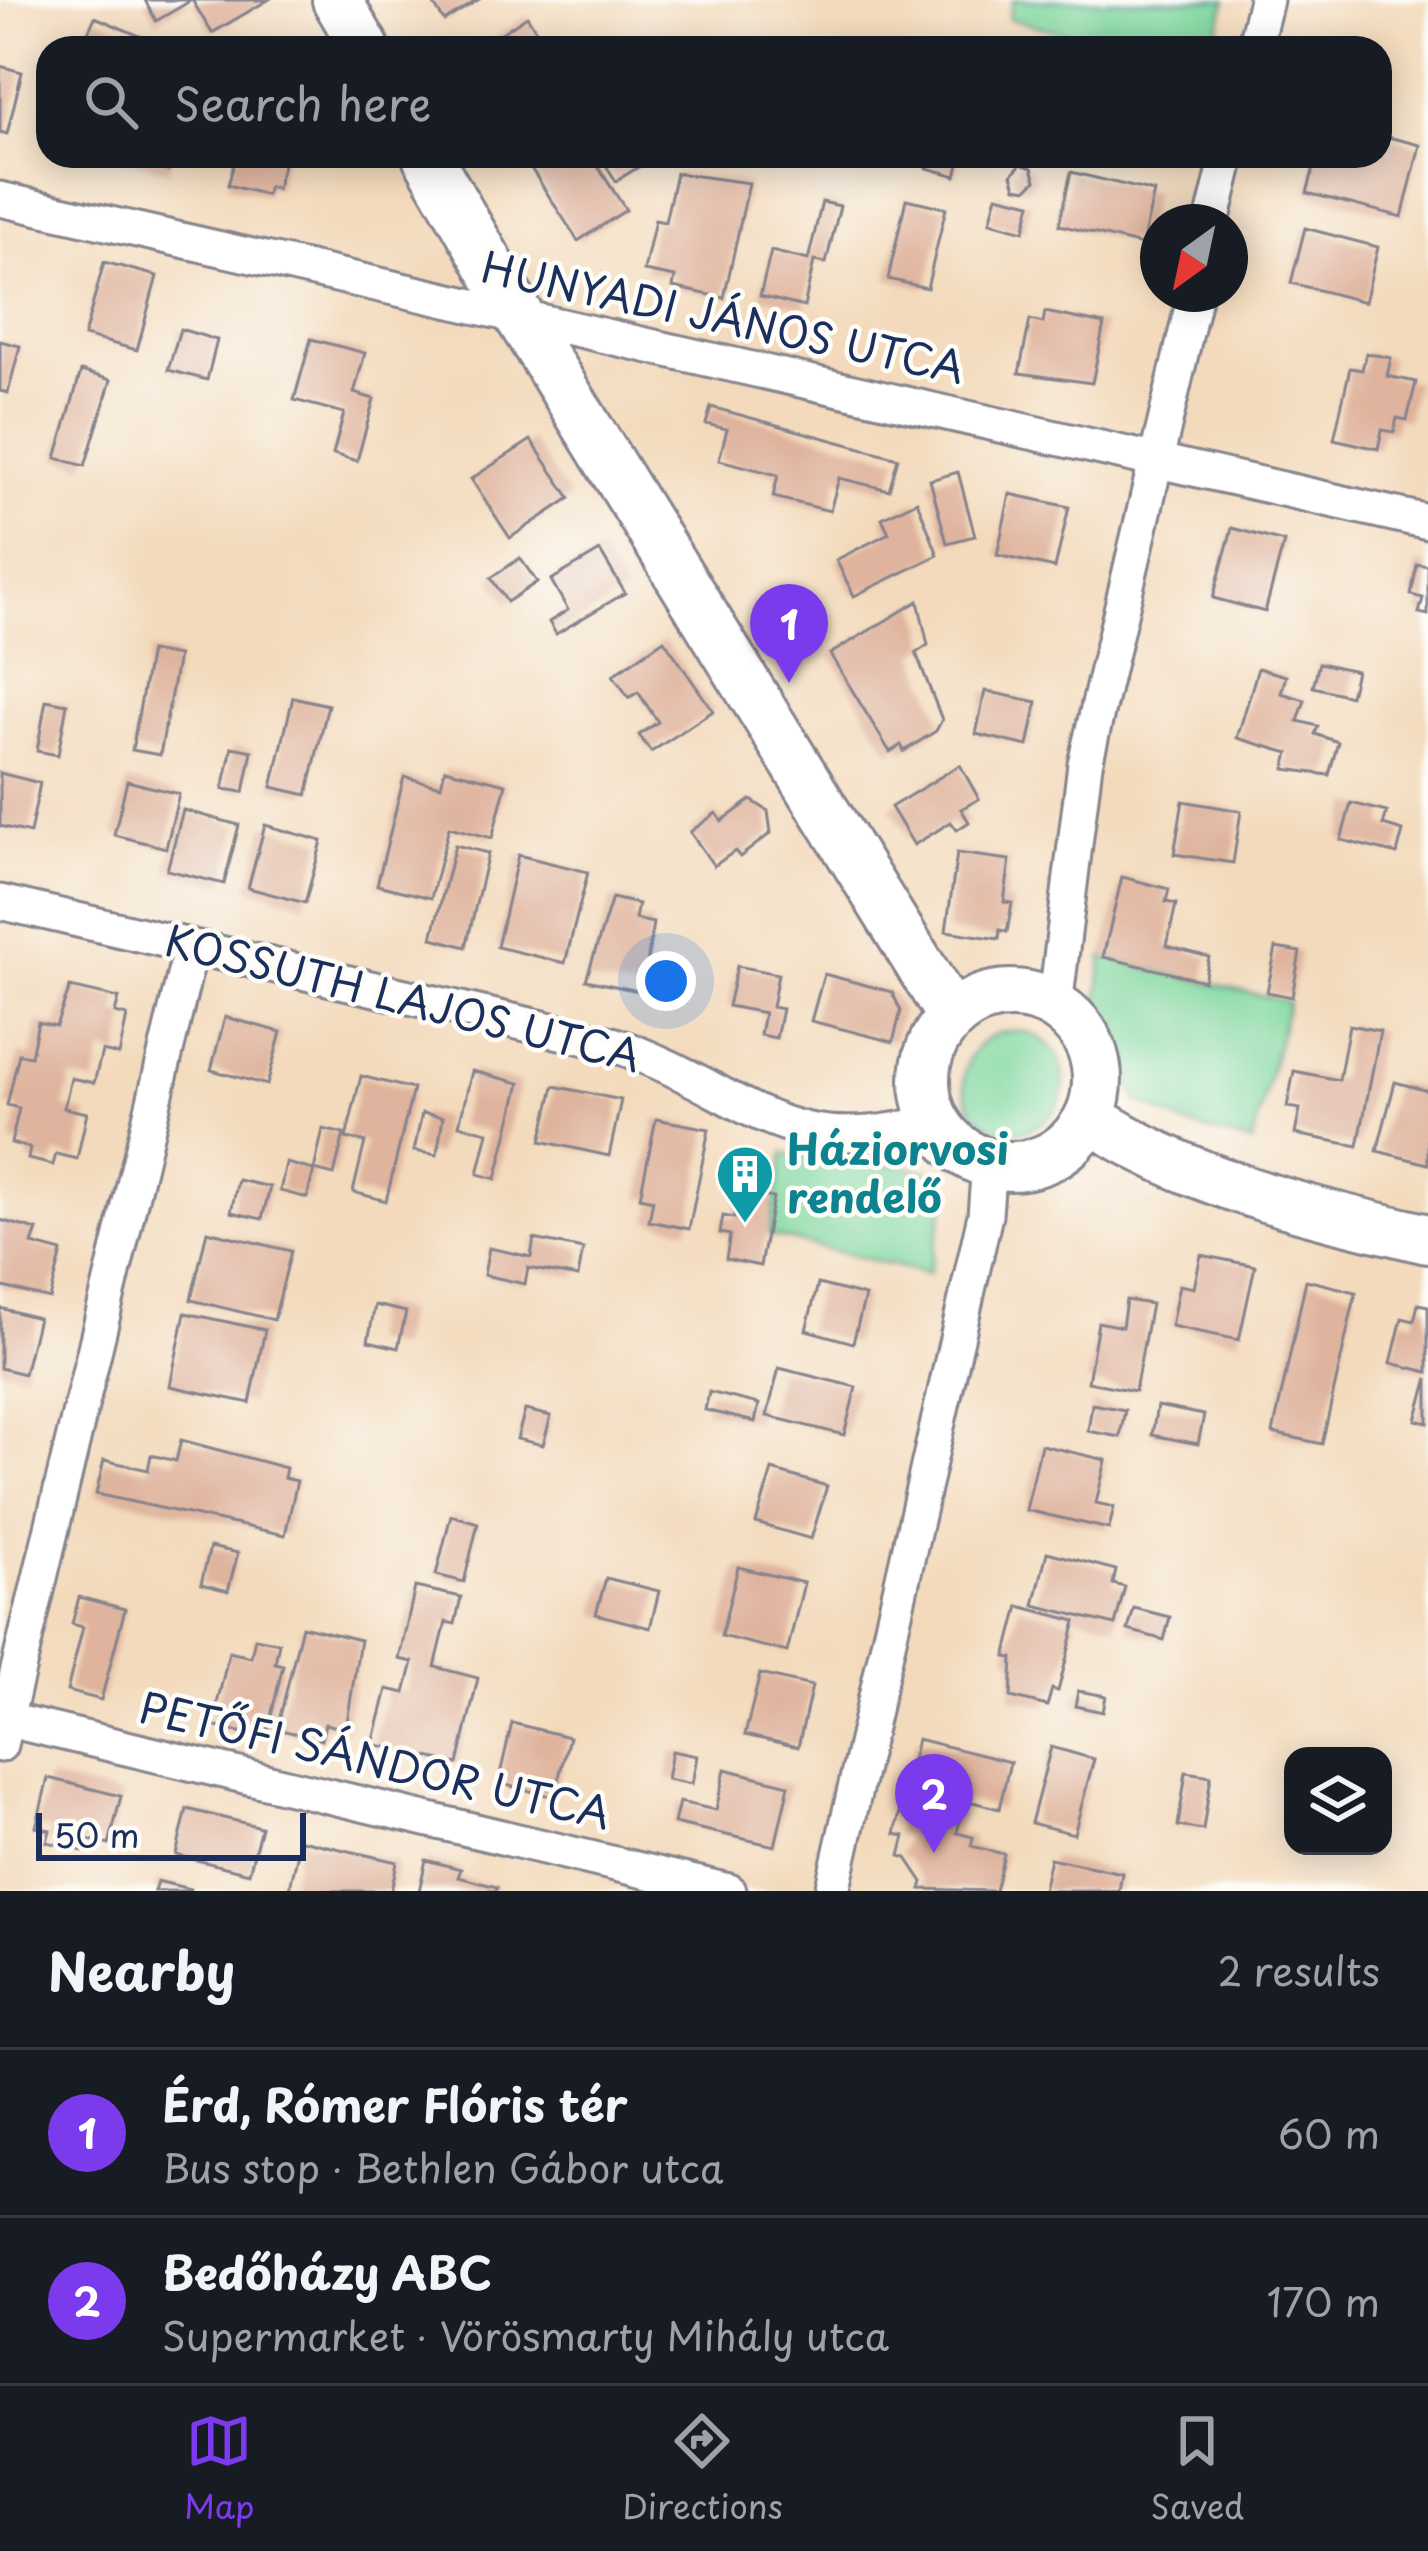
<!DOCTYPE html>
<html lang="en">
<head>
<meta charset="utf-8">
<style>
  :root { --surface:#171b24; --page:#242831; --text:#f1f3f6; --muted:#9ea1a6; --line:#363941; --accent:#7c3aed }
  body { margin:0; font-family:"Playpen Sans",sans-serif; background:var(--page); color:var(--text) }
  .controls { position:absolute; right:36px; bottom:36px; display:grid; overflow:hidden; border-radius:24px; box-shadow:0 6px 30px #0003 }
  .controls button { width:108px; height:108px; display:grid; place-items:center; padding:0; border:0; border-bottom:3px solid var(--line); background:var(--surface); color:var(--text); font:60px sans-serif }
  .compass { position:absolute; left:1140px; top:204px; width:108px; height:108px; border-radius:50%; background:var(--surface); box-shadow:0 6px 30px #0003; rotate:213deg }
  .scale { position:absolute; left:36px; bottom:30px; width:270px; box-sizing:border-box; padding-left:12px; border:6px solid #1b2f5e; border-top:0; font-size:33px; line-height:42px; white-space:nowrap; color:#1b2f5e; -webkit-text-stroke:9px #fdfcf7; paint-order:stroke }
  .you { position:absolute; left:666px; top:981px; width:42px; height:42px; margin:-30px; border:9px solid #fff; border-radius:50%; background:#1a73e8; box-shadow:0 0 0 18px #1a73e833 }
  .badge { display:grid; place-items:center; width:78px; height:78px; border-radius:50%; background:var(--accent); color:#fff; font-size:39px; font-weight:700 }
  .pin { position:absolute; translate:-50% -99px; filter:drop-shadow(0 3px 6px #0008) }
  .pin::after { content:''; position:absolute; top:63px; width:42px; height:36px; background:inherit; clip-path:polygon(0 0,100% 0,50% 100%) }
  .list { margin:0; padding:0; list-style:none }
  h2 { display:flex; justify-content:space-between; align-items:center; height:156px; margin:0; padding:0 48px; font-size:51px }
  h2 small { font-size:39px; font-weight:400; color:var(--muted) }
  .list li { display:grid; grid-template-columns:78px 1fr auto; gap:36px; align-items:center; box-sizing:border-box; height:168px; padding:0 48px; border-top:3px solid var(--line) }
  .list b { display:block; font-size:45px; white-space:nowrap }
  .list p { margin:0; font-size:39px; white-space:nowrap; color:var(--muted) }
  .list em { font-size:39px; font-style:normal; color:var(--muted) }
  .icon { flex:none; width:66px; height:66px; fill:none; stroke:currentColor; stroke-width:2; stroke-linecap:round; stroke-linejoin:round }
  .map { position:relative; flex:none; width:1428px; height:1891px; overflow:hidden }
  .search { position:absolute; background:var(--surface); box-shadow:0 6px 30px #0003; left:36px; right:36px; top:36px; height:132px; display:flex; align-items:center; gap:30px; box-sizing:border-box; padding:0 42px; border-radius:36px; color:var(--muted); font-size:45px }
  .sheet { height:492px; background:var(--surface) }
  nav { display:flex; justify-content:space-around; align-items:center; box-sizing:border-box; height:168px; border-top:3px solid var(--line); background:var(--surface); font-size:33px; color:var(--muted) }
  nav a { display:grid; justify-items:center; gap:6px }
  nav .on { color:var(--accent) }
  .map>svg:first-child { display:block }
  .green { fill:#7bd69c; stroke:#4b827d; stroke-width:3 }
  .building { fill:#dfb39d }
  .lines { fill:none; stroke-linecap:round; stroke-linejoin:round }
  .street-casing { stroke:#87848d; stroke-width:39 }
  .secondary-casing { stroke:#87848d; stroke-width:54 }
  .street { stroke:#fff; stroke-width:33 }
  .secondary { stroke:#fff; stroke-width:48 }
  .labels { text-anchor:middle; stroke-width:9; stroke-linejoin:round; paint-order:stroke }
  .street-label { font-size:42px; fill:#1b2f5e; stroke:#fdfcf7 }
  .culture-label { font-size:42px; font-weight:bold; fill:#0d838f; stroke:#fdfcf7; text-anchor:start }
</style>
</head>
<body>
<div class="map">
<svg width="1428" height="1891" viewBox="0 0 1428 1891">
  <rect width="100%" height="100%" fill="#fdfcf7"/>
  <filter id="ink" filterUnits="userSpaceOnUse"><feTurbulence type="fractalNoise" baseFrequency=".00833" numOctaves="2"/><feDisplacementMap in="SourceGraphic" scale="24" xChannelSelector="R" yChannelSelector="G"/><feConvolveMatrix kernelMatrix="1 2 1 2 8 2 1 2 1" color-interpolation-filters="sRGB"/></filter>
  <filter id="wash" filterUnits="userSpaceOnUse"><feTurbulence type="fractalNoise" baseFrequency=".004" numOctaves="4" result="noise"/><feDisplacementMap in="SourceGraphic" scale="48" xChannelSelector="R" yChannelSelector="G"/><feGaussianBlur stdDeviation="2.7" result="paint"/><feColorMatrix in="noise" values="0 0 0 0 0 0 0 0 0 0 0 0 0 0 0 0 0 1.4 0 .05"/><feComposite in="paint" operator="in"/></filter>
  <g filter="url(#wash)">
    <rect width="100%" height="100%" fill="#f3dabc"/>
    <g class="green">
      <polygon points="1013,0 1226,0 1214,48 1124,48 1009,19"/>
      <polygon points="1103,957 1288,1002 1252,1143 1189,1126 1137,1100 1098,1000"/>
      <circle cx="1014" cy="1081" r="50"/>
      <path d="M784,1153C824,1164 919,1159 943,1179L948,1192L928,1274L769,1235Z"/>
    </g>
    <g id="blocks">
      <g class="building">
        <polygon points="145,0 192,0 156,21"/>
        <polygon points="192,0 268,0 212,33"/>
        <polygon points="431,0 478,0 444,21"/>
        <polygon points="527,16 547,48 479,48"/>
        <polygon points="95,17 142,37 137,48 81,48"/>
        <polygon points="0,66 22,72 7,134 0,132"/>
        <polygon points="1380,135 1420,145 1402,217 1307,193 1317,156 1380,156"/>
        <polygon points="111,156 171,156 168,171"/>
        <polygon points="236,156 285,156 277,189 269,186 266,195 228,185"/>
        <polygon points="530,156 591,156 626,210 578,241 525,159"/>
        <polygon points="600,156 656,156 616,181"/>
        <polygon points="930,156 961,156 956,176 927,168"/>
        <polygon points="1021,164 1032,168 1036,180 1027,189 1016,187 1012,174"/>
        <polygon points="1071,172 1154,192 1142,245 1059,225"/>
        <polygon points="676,173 749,183 724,298 673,287 675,277 644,271 655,220 665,222"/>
        <polygon points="997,195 1031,203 1024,231 990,222"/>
        <polygon points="906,199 946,208 927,288 888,279"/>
        <polygon points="822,202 840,206 826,263 814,261 804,307 760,296 771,251 808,260"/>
        <polygon points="1305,228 1378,247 1365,302 1291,283"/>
        <polygon points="104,262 157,276 137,350 84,336"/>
        <polygon points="1045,312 1104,324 1092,383 1019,373 1030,320 1043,323"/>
        <polygon points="180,329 217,340 207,380 168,370"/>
        <polygon points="311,339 365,353 354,393 374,399 357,461 333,454 344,413 294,400"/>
        <polygon points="0,341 20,346 8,393 0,391"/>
        <polygon points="1366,353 1391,358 1387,376 1416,382 1407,420 1397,418 1394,432 1382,430 1378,449 1334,439 1350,368 1362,370"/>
        <polygon points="81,371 111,380 85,466 56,458"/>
        <polygon points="711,407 898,458 889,490 839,478 830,511 773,497 778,475 719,460 727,429 706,424"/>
        <polygon points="531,440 570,498 510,538 471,479"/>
        <polygon points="958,472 975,536 947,543 930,480"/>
        <polygon points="1010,494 1069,507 1055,568 997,555"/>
        <polygon points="917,501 938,555 854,596 836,560 889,533 882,518"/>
        <polygon points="1232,528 1284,542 1265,612 1213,598"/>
        <polygon points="600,551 625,593 556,634 549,622 568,610 551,580"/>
        <polygon points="520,558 537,582 507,602 491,578"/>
        <polygon points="1417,564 1428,566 1428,615 1419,613 1423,598 1411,595"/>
        <polygon points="918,601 928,645 916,653 942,720 936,731 904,751 901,745 890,752 830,654"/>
        <polygon points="664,640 713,711 651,752 639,735 658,722 638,692 629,698 613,675"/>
        <polygon points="150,651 178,656 160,755 132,750"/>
        <polygon points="1319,663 1356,671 1350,696 1313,687"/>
        <polygon points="1258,668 1286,676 1281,693 1305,700 1298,721 1318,726 1315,734 1338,742 1329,775 1285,769 1289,753 1237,738"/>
        <polygon points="985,691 1037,702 1028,746 976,734"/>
        <polygon points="293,697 328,705 307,795 272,787"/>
        <polygon points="46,700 67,704 58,755 37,751"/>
        <polygon points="232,747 252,751 244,792 223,789"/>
        <polygon points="960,765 979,799 961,809 969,822 957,830 951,822 914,845 891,807"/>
        <polygon points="445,769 506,784 492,838 449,827 431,898 377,885 404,777 441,786"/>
        <polygon points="0,773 40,783 30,833 0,826"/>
        <polygon points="127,781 179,794 166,848 114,835"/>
        <polygon points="751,800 768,811 771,833 740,857 735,851 714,866 690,832 716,813 722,821"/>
        <polygon points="1183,801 1241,811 1233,863 1174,854"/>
        <polygon points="1351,803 1387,812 1383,825 1403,831 1397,854 1341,840"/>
        <polygon points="183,810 239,825 224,884 167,870"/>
        <polygon points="265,825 322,841 305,903 248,888"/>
        <polygon points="455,845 488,853 466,947 432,938"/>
        <polygon points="957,853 1010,860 1004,902 1012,903 1007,932 1000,930 999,939 946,931"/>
        <polygon points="518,855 588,872 565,963 497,947"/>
        <polygon points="1122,877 1169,889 1166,902 1176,904 1167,946 1209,957 1204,981 1103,957"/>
        <polygon points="612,898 638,904 635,919 653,923 643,992 586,980"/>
        <polygon points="1276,948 1300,952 1292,997 1267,992"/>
        <polygon points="737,966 778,974 772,1007 782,1009 776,1038 760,1035 764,1013 728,1006"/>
        <polygon points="824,974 892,992 901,1011 893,1042 811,1021"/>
        <polygon points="70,987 119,998 115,1013 127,1016 119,1055 102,1051 94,1083 71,1078 64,1108 87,1113 77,1159 56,1154 53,1165 28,1159 30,1148 11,1143 19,1108 7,1105 19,1054 31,1056 38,1022 56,1026"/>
        <polygon points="225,1017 281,1032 267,1085 211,1070"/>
        <polygon points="1349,1025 1380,1031 1358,1146 1295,1134 1300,1109 1287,1107 1294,1071 1339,1080"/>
        <polygon points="472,1071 520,1083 496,1179 478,1174 488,1132 459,1125"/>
        <polygon points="361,1076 413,1089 386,1201 353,1192 365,1142 346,1138"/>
        <polygon points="1395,1082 1428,1091 1428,1164 1377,1151"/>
        <polygon points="554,1086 621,1100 609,1156 541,1141"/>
        <polygon points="422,1113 443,1117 437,1155 414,1151"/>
        <polygon points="656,1119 709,1129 689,1229 649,1221 653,1200 640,1197"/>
        <polygon points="323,1129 344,1134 334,1175 314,1170"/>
        <polygon points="286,1163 314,1170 307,1198 280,1191"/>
        <polygon points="238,1180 270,1187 262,1219 231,1212"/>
        <polygon points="738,1191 773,1198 760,1266 726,1259 730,1235 720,1233 723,1216 734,1218"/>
        <polygon points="0,1220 37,1230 32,1244 62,1252 50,1299 0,1286"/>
        <polygon points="207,1231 291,1251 274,1320 191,1300"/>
        <polygon points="534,1239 583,1249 578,1277 528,1268 525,1284 484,1275 489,1248 531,1257"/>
        <polygon points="1201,1255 1255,1266 1239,1340 1171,1326 1179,1285 1194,1288"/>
        <polygon points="1306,1280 1356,1292 1322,1444 1273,1433"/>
        <polygon points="818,1284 865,1296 853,1343 806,1330"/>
        <polygon points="1126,1300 1151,1304 1135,1391 1088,1382 1098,1322 1122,1327"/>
        <polygon points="1418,1304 1428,1306 1428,1372 1391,1363 1402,1318 1414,1321"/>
        <polygon points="375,1305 406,1312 398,1348 368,1341"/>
        <polygon points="0,1308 38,1318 24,1374 0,1368"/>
        <polygon points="185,1313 265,1330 250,1403 170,1386"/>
        <polygon points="779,1368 856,1387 844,1435 767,1416"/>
        <polygon points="1428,1378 1428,1423 1416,1420"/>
        <polygon points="709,1392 759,1404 755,1422 705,1410"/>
        <polygon points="1092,1404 1125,1410 1120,1437 1088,1431"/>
        <polygon points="1157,1406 1204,1415 1198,1444 1152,1435"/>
        <polygon points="525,1410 551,1416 543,1445 517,1439"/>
        <polygon points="181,1440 286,1468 284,1478 297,1481 285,1535 96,1494 104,1460 148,1470 151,1455 176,1461"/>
        <polygon points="1041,1445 1106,1460 1096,1503 1114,1507 1109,1529 1026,1510"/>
        <polygon points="772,1470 827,1486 811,1539 756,1523"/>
        <polygon points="451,1515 478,1523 464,1582 436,1575"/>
        <polygon points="210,1547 238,1553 228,1591 201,1584"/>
        <polygon points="1047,1552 1116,1570 1113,1584 1125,1587 1115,1625 1034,1605"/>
        <polygon points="738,1567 804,1583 787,1652 721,1636"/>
        <polygon points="606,1578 659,1591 650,1628 596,1614"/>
        <polygon points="415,1587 461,1597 455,1624 446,1622 435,1667 478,1678 458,1764 373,1744 387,1689 405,1693 413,1662 399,1659"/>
        <polygon points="79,1597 125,1609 101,1700 67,1691 83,1627 72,1624"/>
        <polygon points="1019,1606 1076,1621 1058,1691 1052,1689 1047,1706 1011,1697 1013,1658 1006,1657"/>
        <polygon points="1134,1608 1170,1617 1164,1640 1128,1630"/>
        <polygon points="302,1626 360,1640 346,1729 325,1724 321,1740 277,1729"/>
        <polygon points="255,1638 279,1643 275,1663 283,1665 266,1738 212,1726 229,1652 251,1657"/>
        <polygon points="760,1674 812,1686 798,1747 745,1735"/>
        <polygon points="1078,1691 1106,1696 1103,1712 1075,1706"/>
        <polygon points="512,1723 569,1737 554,1797 498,1783"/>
        <polygon points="917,1739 1010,1762 999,1809 965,1800 957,1833 973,1837 971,1846 1004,1854 995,1891 921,1889 923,1882 907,1858 900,1856 905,1836 895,1834"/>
        <polygon points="1051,1747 1094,1759 1074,1834 1031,1823"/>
        <polygon points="672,1751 697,1756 692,1784 667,1779"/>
        <polygon points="725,1769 789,1785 775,1846 674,1823 679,1802 716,1810"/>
        <polygon points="1186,1772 1211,1776 1203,1830 1178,1826"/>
        <polygon points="48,1778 121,1796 109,1845 86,1839 83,1851 47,1842 50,1830 36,1827"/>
        <polygon points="187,1809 261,1827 249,1873 176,1855"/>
        <polygon points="301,1840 397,1862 391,1891 289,1891"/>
        <polygon points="1050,1858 1122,1873 1119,1891 1043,1891"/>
        <polygon points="426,1860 461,1869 458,1877 497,1887 496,1891 419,1891"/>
        <polygon points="157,1881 190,1889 190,1891 154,1891"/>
      </g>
    </g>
  </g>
  <g filter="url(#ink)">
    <use href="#blocks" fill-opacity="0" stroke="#87848d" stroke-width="3"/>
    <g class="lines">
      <g class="street-casing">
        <g id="street">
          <polyline points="1254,48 1266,0"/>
          <polyline points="0,199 1428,522"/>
          <polyline points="1212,222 1228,156"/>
          <path d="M0,902L612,1044C748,1090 776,1164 935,1121"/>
          <polyline points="1055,1006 1085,764 1195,294"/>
          <polyline points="0,1718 729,1891"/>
          <polyline points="0,1745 191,947"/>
          <polyline points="832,1891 985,1215 989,1163"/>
        </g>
      </g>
      <g class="secondary-casing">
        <g id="secondary">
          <polyline points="337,0 365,48"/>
          <polyline points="427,156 522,321 952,1017"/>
          <circle cx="1011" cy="1080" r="86"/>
          <path d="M1089,1117C1191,1185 1310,1211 1428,1239"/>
        </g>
      </g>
      <use href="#street" class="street"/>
      <use href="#secondary" class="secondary"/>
    </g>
  </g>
  <defs>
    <g id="building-pin" transform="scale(3)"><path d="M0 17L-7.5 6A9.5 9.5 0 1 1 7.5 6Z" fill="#0f9aa8" stroke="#fdfcf7"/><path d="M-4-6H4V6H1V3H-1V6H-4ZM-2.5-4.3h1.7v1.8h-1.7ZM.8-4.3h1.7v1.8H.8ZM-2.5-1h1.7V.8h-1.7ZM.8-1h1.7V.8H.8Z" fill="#fff"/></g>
  </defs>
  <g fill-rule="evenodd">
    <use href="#building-pin" x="745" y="1174"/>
  </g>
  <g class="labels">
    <g class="street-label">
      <text transform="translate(723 318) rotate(12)" y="15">HUNYADI JÁNOS UTCA</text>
      <text transform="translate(403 999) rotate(14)" y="15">KOSSUTH LAJOS UTCA</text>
      <text transform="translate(375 1761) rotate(13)" y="15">PETŐFI SÁNDOR UTCA</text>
    </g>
    <g class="culture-label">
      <text x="787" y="1165">Háziorvosi<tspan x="787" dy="48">rendelő</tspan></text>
    </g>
  </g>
</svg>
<div class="controls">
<button><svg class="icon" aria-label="layers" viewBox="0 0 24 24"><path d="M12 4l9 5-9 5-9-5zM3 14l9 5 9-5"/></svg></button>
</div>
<svg class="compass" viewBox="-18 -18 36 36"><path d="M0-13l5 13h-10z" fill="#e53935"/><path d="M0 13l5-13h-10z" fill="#9ea1a6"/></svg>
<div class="scale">50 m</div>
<div class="you"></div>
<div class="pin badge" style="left:789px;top:683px">1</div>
<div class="pin badge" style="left:934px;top:1853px">2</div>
<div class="search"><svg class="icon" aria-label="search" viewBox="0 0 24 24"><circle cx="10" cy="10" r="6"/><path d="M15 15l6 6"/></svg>Search here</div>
</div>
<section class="sheet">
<h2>Nearby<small>2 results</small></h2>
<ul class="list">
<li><span class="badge">1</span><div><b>Érd, Rómer Flóris tér</b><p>Bus stop · Bethlen Gábor utca</p></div><em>60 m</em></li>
<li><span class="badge">2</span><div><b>Bedőházy ABC</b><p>Supermarket · Vörösmarty Mihály utca</p></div><em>170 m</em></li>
</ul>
</section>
<nav>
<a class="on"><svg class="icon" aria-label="map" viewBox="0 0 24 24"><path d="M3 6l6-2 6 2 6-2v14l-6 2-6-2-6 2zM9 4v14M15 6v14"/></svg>Map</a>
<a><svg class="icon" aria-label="directions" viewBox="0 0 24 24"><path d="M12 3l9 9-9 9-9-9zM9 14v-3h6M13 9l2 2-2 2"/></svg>Directions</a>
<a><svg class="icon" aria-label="saved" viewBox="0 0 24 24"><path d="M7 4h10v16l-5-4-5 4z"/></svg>Saved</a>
</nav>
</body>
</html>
